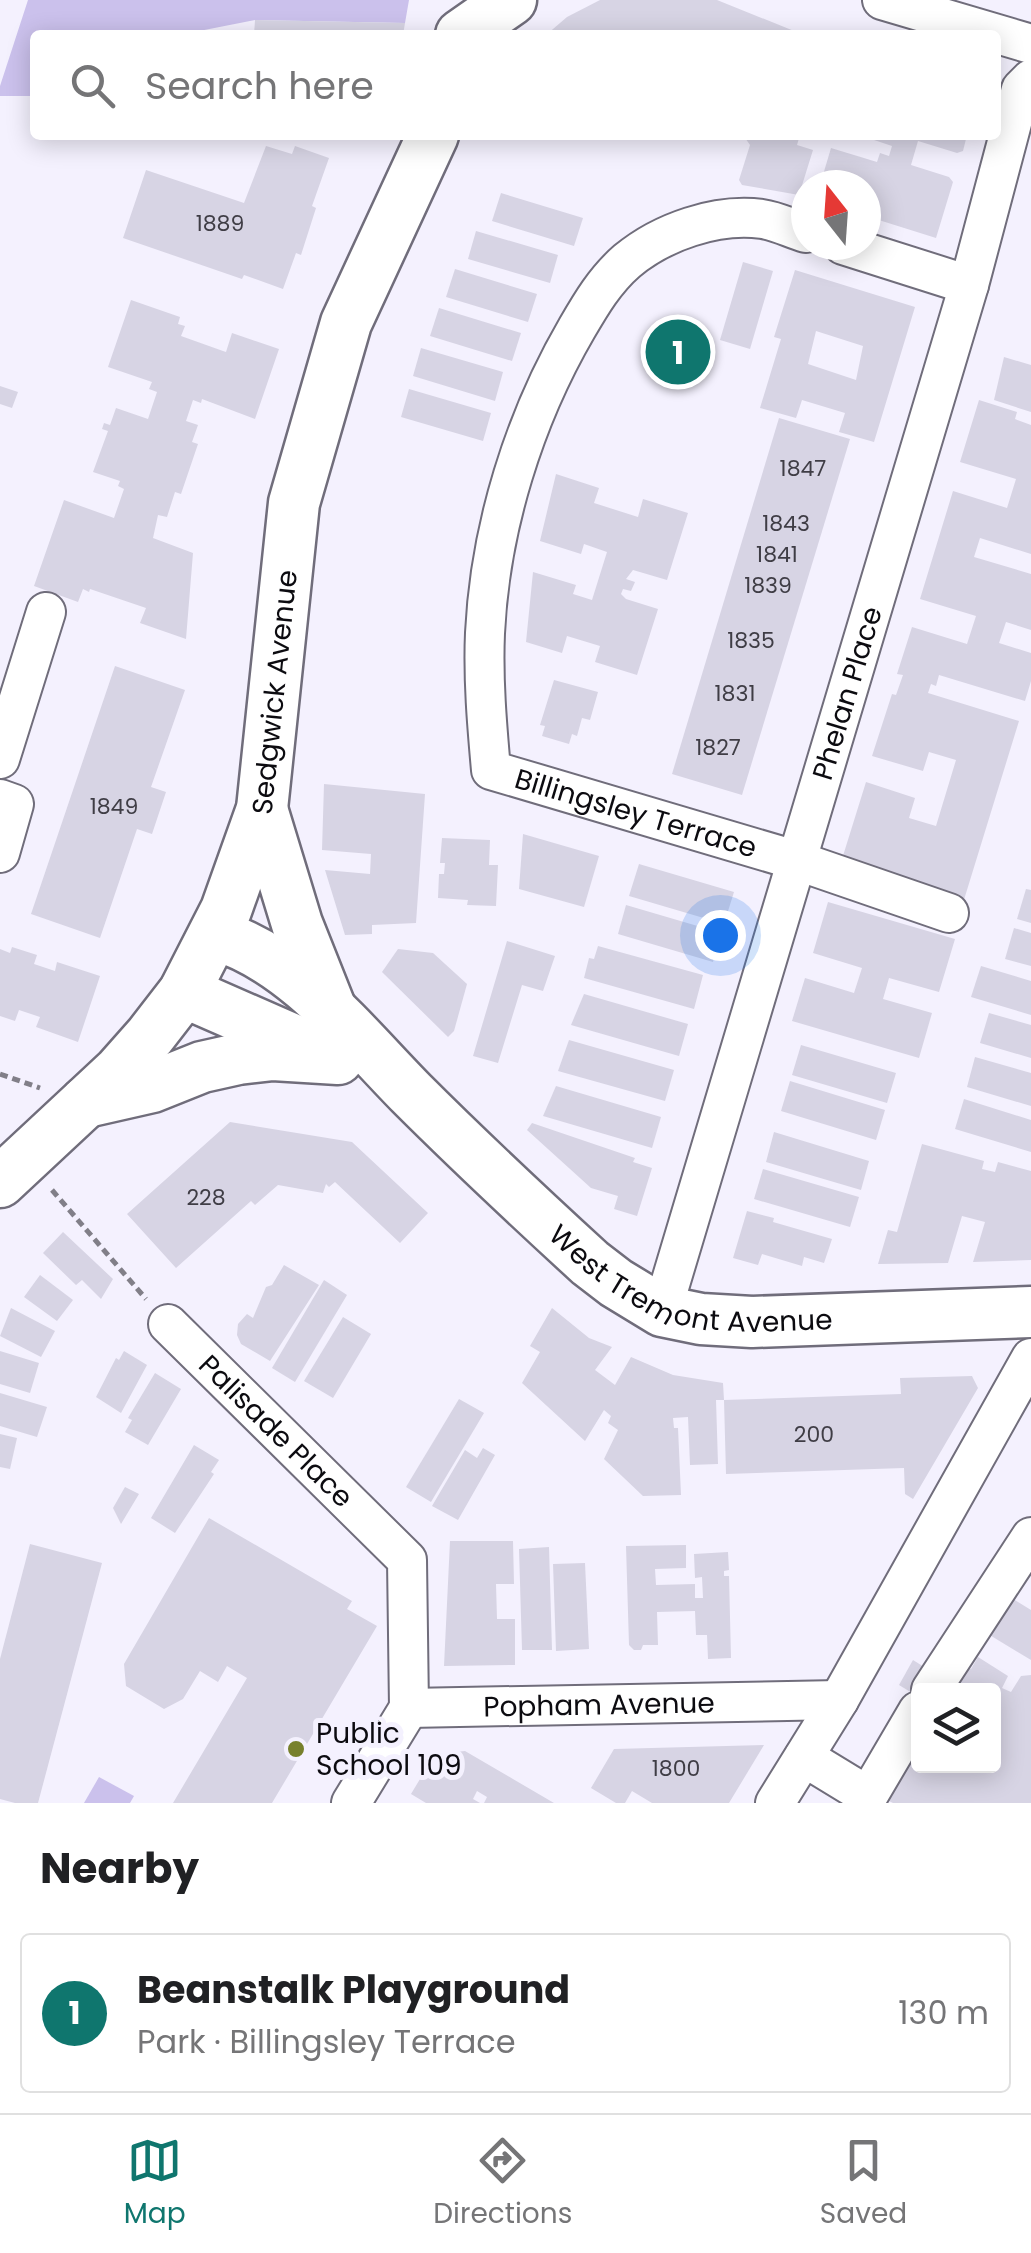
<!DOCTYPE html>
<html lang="en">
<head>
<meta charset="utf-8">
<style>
  :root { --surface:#fff; --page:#f6f6f6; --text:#202124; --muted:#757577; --line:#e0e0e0; --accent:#0f766e }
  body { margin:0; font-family:Poppins,sans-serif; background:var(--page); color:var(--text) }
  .controls { position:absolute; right:30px; bottom:30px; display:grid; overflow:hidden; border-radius:10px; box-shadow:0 5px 25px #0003 }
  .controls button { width:90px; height:90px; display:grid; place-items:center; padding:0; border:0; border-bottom:2px solid var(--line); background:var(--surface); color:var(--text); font:50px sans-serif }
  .compass { position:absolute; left:791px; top:170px; width:90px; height:90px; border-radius:50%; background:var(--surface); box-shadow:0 5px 25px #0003; rotate:343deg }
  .you { position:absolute; left:720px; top:935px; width:35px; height:35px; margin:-25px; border:8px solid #fff; border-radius:50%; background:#1a73e8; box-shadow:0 0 0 15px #1a73e833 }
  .badge { display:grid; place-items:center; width:65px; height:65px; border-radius:50%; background:var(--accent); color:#fff; font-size:32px; font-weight:700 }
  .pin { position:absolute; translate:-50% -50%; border:5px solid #fff; box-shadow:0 2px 10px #0006 }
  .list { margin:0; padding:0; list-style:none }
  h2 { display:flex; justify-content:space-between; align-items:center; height:130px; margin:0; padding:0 40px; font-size:42px }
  h2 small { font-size:32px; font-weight:400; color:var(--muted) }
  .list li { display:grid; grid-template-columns:65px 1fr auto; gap:30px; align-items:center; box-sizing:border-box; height:160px; margin:0 20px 20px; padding:0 20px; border:2px solid var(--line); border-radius:10px }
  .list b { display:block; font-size:38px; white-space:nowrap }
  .list p { margin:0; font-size:32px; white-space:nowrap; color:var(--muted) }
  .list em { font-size:32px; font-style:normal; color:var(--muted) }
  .icon { flex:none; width:55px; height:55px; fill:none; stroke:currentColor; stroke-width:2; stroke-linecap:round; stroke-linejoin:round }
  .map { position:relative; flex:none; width:1031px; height:1803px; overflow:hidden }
  .search { position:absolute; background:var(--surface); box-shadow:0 5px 25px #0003; left:30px; right:30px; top:30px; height:110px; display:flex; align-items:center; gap:25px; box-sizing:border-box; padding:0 35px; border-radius:10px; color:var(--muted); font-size:38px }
  .sheet { height:310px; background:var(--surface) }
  nav { display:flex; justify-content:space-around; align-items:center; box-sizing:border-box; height:140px; border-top:2px solid var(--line); background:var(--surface); font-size:28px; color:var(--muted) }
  nav a { display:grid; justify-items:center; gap:5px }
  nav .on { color:var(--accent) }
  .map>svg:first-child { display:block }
  .green { fill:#cbc1ec }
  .building { fill:#d7d4e4; fill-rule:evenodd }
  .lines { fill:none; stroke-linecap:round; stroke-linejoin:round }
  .minor-casing { stroke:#706d7b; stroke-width:42 }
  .major-casing { stroke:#706d7b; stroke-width:55 }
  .path { stroke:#817f88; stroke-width:5; stroke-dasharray:8 5; stroke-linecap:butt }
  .minor { stroke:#fff; stroke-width:38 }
  .major { stroke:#fff; stroke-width:50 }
  .poi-dot { fill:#77802c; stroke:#f4f1fe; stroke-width:4 }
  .labels { text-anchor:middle; stroke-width:10; stroke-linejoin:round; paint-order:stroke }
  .number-label { font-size:22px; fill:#3f3d45 }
  .street-label { font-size:28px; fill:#0c0b10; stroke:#f4f1fe }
  .poi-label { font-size:28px; fill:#0c0b10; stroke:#f4f1fe; text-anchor:start }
</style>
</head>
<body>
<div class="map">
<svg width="1031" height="1803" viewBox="0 0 1031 1803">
  <rect width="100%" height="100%" fill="#f4f1fe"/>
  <g class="green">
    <polygon points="28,0 409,0 405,23 255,20 179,35 35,35 35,96 0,96 0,86"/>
    <polygon points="99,1777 134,1796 130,1803 84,1803"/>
  </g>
  <g class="building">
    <polygon points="600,0 717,0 804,35 546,35 567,17"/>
    <polygon points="255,20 405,23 403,35 254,35"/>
    <polygon points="743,135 800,135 797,145 813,150 799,195 742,185 739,180 750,145"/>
    <polygon points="859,135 967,135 963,151 957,153 918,141 911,165 949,177 953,182 936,238 866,216 866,185 820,185 831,148 877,162 880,153 889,156 892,146"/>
    <polygon points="266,146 292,154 295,146 329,158 312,206 316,208 301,255 296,253 283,289 244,275 242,279 123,238 146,170 244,203"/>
    <polygon points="501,193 583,218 574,246 492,221"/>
    <polygon points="476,231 558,255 550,283 468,259"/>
    <polygon points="743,262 773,271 750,349 720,340"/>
    <polygon points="455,269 537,294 528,322 446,297"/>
    <path d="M795,270L915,307L874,442L839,432L845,413L802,400L796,418L760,408L781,339L774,337ZM816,331L863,346L856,380L808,364Z"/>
    <polygon points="131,300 180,317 178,324 185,326 181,336 223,351 226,352 232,333 279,349 255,419 202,399 201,403 193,400 186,421 198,425 192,442 198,444 181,494 175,492 167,517 158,515 153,538 193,553 186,639 140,623 146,608 90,589 89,592 83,589 78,602 34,586 64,500 114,518 124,489 118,486 120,481 93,472 108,431 102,429 104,423 110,425 116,408 148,419 157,392 149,389 152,382 108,367"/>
    <polygon points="439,308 521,333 512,361 430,336"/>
    <polygon points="421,348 503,372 495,401 413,376"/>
    <polygon points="1004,357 1031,365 1031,412 994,400"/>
    <polygon points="0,386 18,392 12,408 0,404"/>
    <polygon points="409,389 491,413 483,441 401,417"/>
    <polygon points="979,400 1017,412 1015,419 1031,425 1031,554 980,538 974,557 1031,574 1031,630 1006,622 999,643 1031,653 1031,681 1025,701 939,675 936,686 931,684 928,693 1019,721 963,903 910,887 912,880 842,859 866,782 915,798 909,818 936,826 956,760 929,752 923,771 872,756 892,694 896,695 903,675 897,674 912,627 967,644 976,616 920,599 953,491 1007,508 1016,479 960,462"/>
    <polygon points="779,418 850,439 742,795 672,774"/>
    <polygon points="556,474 599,488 594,503 638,517 643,499 688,513 667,580 633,570 626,579 635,582 631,591 623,589 621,594 626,599 658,609 637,675 595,662 600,646 567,636 562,653 526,642 533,572 576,585 573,594 592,600 607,552 584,544 581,554 540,541"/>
    <polygon points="115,666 185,690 151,787 166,792 152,834 137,829 100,938 31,914"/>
    <polygon points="554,680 598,692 590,720 582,718 577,736 572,734 569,744 542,736 545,726 540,725"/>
    <polygon points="324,784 425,794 416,923 372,925 372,934 345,935 325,870 370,874 371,854 322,850"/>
    <polygon points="523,834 599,856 584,907 519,889"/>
    <polygon points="442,838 490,840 489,865 498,865 496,906 467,905 468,900 438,898 439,874 444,874 445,863 440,863"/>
    <polygon points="639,864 734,892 724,924 629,896"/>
    <polygon points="1026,889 1031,890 1031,923 1017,919"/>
    <polygon points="828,902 955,939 939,992 889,978 883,999 932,1013 919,1058 792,1021 805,978 854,993 862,968 813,953"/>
    <polygon points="626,905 718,932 713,962 618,934"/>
    <polygon points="1014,928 1031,933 1031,966 1005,959"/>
    <polygon points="507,941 555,956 543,991 522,985 498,1063 473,1056"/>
    <polygon points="598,946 703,975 694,1009 584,978 589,958 594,959"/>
    <polygon points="12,947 37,955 34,964 55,971 57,962 100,976 78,1042 36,1027 40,1017 19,1010 15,1021 0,1016 0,949 10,953"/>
    <polygon points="398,949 433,953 467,984 454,1031 448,1037 382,972"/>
    <polygon points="981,966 1031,981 1031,1015 971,997"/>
    <polygon points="584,994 688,1024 679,1056 571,1025"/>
    <polygon points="989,1013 1031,1025 1031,1058 980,1043"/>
    <polygon points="569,1040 674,1070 665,1101 558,1071"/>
    <polygon points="801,1045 896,1073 887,1103 792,1075"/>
    <polygon points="975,1057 1031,1073 1031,1106 967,1087"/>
    <polygon points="790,1081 885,1110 876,1140 781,1111"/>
    <polygon points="556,1086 661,1117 652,1148 543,1116"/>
    <polygon points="964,1099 1031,1120 1031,1152 955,1129"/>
    <polygon points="230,1122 352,1142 428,1213 400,1243 335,1182 329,1187 326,1184 323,1193 278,1185 255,1205 251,1201 176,1268 127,1214"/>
    <polygon points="532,1123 635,1158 633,1162 652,1168 637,1216 614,1209 618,1196 591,1188 527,1130"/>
    <polygon points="774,1132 869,1161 861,1190 766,1162"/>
    <polygon points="922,1144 984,1161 982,1169 995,1172 998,1162 1031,1171 1031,1260 973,1262 985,1222 962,1216 948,1263 878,1264 888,1230 897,1232"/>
    <polygon points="763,1169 859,1197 850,1227 754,1199"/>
    <polygon points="747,1211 774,1218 773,1222 832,1239 824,1263 804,1257 802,1266 762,1254 758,1265 733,1258"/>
    <polygon points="63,1232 113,1279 101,1299 82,1280 76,1285 43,1253"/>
    <polygon points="284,1265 319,1285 270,1361 241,1344 237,1335 238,1324 247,1314 253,1318 266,1287 272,1285"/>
    <polygon points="40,1275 73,1300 57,1321 24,1297"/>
    <polygon points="324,1280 347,1295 295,1382 272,1368"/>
    <polygon points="11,1308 55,1331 41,1357 0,1336"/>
    <polygon points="552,1308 589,1338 612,1347 595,1370 615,1385 631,1357 673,1375 723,1383 724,1400 716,1400 718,1464 690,1465 688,1417 673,1418 674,1428 678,1428 681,1495 643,1496 604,1459 618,1430 608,1423 611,1416 604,1410 585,1441 522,1383 540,1352 530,1346"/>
    <polygon points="343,1317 371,1334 333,1398 304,1381"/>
    <polygon points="0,1351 39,1363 30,1393 0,1384"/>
    <polygon points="124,1351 147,1365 121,1413 96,1397 116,1358 119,1360"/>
    <polygon points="155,1373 181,1389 148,1445 125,1432 132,1420 128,1418"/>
    <polygon points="972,1376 978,1388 913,1499 905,1494 904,1468 726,1474 724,1400 901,1394 900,1378"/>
    <polygon points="0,1393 47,1407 37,1437 0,1426"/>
    <polygon points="459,1399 484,1413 431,1502 406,1487"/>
    <polygon points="0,1434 17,1438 10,1469 0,1467"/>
    <polygon points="194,1445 219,1460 211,1472 214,1474 175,1533 151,1518"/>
    <polygon points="483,1448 495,1455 458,1520 432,1506 465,1450 477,1458"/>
    <polygon points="125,1487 139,1494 121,1524 113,1508"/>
    <polygon points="209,1518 352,1601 347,1609 377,1626 272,1803 173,1803 247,1678 227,1666 218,1682 200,1671 183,1699 164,1709 126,1686 124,1664"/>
    <polygon points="450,1541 513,1541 514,1584 496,1584 497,1619 515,1619 515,1665 444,1666"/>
    <polygon points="30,1544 102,1563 38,1803 15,1803 0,1799 0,1659"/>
    <polygon points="686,1545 686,1568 655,1569 656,1585 695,1584 695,1598 703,1598 702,1577 695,1578 694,1554 728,1552 729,1570 724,1571 724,1576 729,1576 731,1658 708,1659 707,1635 696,1635 695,1611 657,1612 658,1645 643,1645 641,1650 634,1650 629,1645 626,1546"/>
    <polygon points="549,1547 552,1650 522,1650 519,1549"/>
    <polygon points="585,1563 589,1649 556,1651 553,1564"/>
    <polygon points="1010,1597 1031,1610 1031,1660 988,1634"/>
    <polygon points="978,1657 1008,1676 1002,1688 1011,1692 1021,1676 1031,1675 1031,1803 893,1803 887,1800 918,1748 918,1766 994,1766 994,1690 953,1690 967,1667 971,1669"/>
    <polygon points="913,1660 932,1672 917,1696 899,1685"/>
    <polygon points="764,1745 729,1803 652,1803 632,1791 625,1803 616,1803 591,1788 614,1749"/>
    <polygon points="465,1751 554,1803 484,1803 487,1797 477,1791 473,1799 480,1803 426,1803 411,1794 435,1754"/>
  </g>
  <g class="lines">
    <g class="minor-casing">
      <g id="minor">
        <polyline points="882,0 1031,44"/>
        <path id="s1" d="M806,233C792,229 777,221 762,219C716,213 662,232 627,261C605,280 591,304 577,328C524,419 490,528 485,633C483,679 487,725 491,770L795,860L949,913"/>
        <polyline points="843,245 969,285"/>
        <polyline points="0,759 46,612"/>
        <polyline points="0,799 14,804 0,853"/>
        <path id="s2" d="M662,1311L969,285L1021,89L1031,79"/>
        <path id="s3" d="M168,1324L407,1560L409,1708"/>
        <polyline points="931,1690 1031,1537"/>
        <path id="s4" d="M409,1708L839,1700"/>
        <polyline points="804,1757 868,1796 918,1711"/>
        <polyline points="351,1803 409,1708"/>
        <polyline points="775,1803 839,1700 1031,1358"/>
      </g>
    </g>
    <g class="major-casing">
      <g id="major">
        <polyline points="461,35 511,0"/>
        <polyline points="262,809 297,924 330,1007"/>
        <path id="s5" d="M216,935C294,958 355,1036 411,1093C469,1151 530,1208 590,1263L616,1283L662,1311L701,1319L752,1322L1031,1312"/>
        <polyline points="184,992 312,1048"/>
        <polyline points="86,1102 152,1087 202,1067 238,1059 273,1055 338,1059"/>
        <path id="s6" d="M0,1182L119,1071L150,1036L184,992L226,910L262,809L294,503L346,323L433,135"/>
      </g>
    </g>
    <g class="path">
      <polyline points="0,1074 40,1088"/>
      <polyline points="52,1190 146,1299"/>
    </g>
    <use href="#minor" class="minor"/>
    <use href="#major" class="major"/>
  </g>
  <circle class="poi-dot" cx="296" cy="1749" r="10"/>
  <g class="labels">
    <g class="number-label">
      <text x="220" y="231">1889</text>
      <text x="803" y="476">1847</text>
      <text x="786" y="531">1843</text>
      <text x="777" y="562">1841</text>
      <text x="768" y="593">1839</text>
      <text x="751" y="648">1835</text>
      <text x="735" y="701">1831</text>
      <text x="718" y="755">1827</text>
      <text x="114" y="814">1849</text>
      <text x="206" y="1205">228</text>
      <text x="814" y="1442">200</text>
      <text x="676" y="1776">1800</text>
    </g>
    <g class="street-label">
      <text dy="10" stroke="none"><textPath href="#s6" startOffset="582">Sedgwick Avenue</textPath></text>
      <text dy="10" stroke="none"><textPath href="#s2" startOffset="645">Phelan Place</textPath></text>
      <text dy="10" stroke="none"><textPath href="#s1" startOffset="885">Billingsley Terrace</textPath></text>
      <text dy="10" stroke="none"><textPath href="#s5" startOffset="605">West Tremont Avenue</textPath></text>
      <text dy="10" stroke="none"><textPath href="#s3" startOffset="152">Palisade Place</textPath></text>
      <text dy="10" stroke="none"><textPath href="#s4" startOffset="190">Popham Avenue</textPath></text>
    </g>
    <g class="poi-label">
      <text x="316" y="1743">Public<tspan x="316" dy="32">School 109</tspan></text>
    </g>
  </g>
</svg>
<div class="controls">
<button><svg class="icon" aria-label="layers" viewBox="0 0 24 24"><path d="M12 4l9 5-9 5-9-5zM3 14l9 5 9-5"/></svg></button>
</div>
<svg class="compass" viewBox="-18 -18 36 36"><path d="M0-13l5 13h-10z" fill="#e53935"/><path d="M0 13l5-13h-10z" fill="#757577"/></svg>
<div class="you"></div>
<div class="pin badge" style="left:678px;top:352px">1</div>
<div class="search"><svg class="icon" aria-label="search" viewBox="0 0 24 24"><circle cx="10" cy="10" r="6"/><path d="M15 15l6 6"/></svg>Search here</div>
</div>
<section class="sheet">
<h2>Nearby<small></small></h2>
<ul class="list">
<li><span class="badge">1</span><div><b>Beanstalk Playground</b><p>Park · Billingsley Terrace</p></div><em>130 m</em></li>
</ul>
</section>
<nav>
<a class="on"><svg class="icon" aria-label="map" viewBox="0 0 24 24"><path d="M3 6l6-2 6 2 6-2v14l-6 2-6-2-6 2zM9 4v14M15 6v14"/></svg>Map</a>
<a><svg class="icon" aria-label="directions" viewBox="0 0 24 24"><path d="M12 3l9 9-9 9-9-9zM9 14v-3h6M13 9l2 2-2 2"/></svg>Directions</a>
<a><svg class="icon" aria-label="saved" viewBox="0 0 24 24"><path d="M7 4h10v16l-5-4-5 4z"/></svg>Saved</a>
</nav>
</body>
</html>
